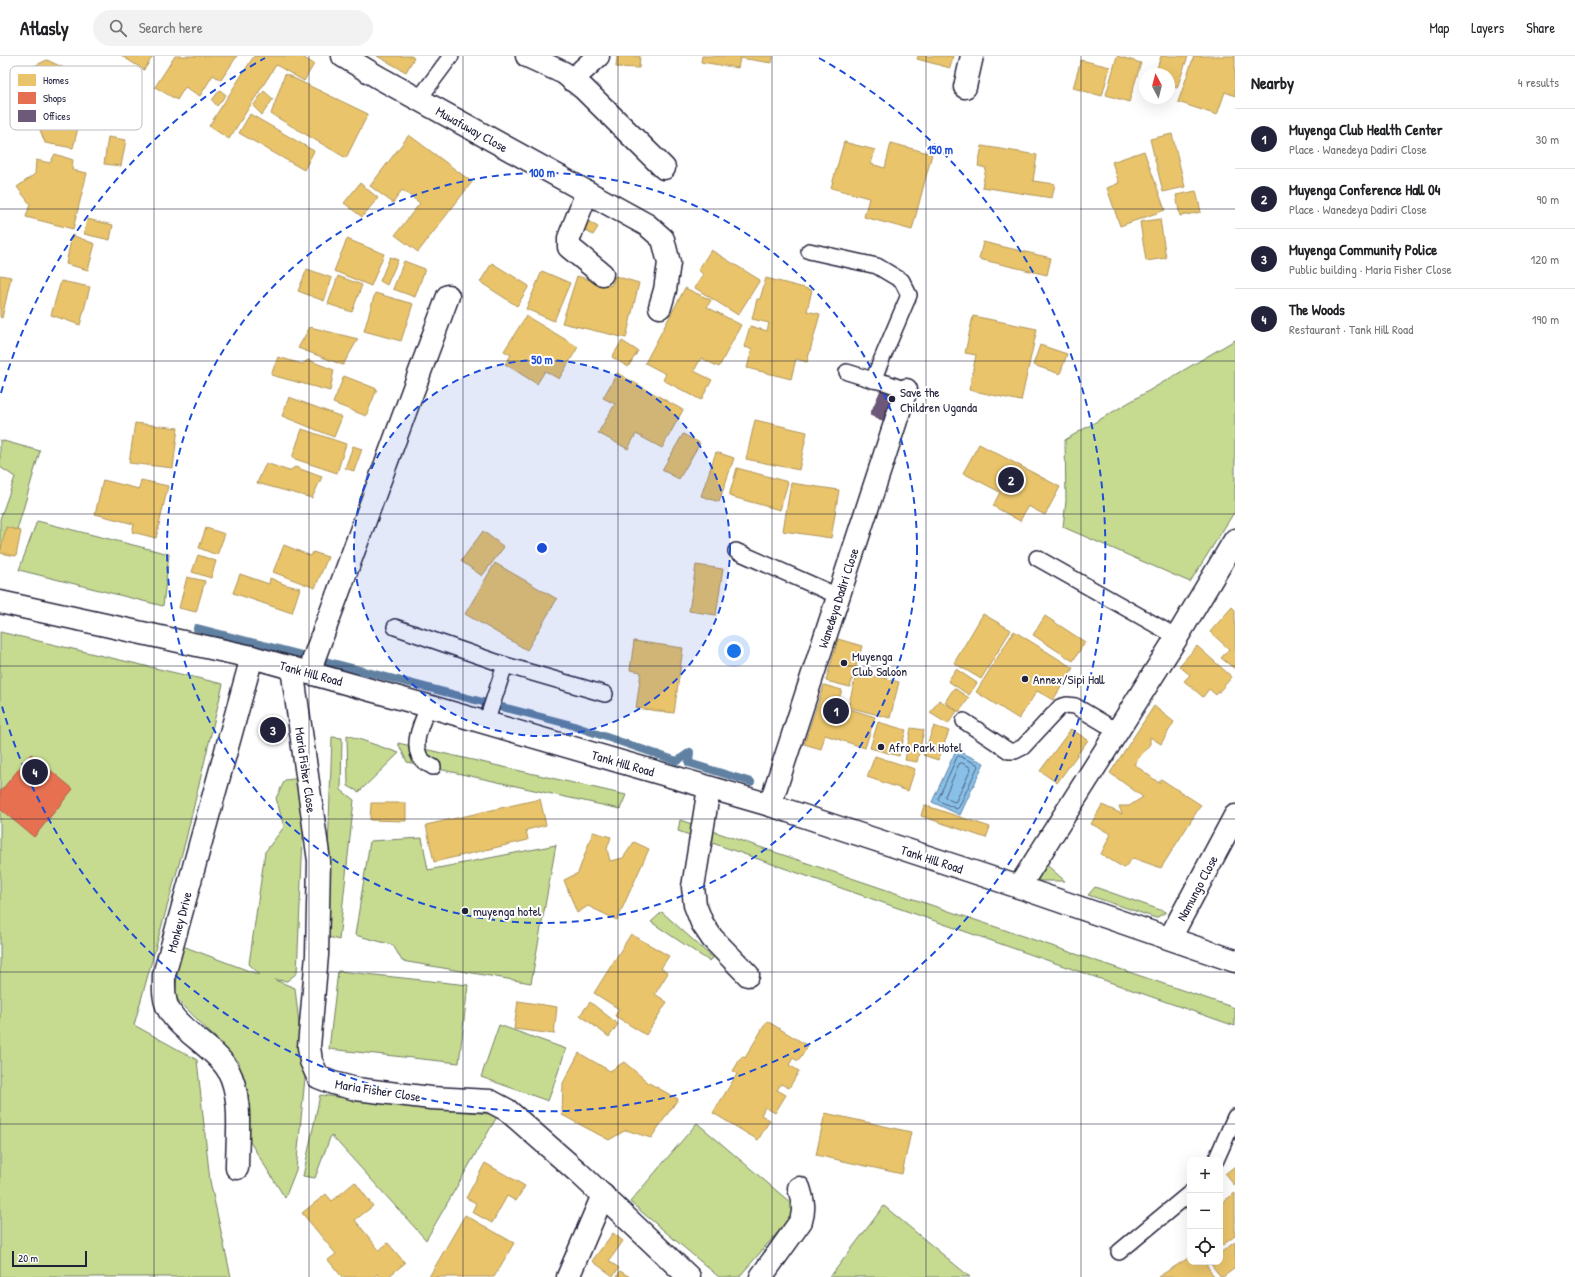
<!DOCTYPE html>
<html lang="en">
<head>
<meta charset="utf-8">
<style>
  :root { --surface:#fff; --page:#f2f2f2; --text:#202124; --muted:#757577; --line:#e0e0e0; --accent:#22223b }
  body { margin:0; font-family:"Patrick Hand",sans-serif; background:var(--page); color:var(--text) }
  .controls { position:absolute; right:12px; bottom:12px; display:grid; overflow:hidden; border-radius:8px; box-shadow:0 4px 16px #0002 }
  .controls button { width:36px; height:36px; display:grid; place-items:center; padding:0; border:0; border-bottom:1px solid var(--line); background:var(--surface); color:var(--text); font:20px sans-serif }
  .compass { position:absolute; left:1139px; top:12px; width:36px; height:36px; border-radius:50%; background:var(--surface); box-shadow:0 4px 16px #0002; rotate:353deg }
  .scale { position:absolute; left:12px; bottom:10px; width:75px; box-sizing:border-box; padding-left:4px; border:2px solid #22223b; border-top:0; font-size:11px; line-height:14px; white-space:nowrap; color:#22223b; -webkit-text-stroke:3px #fff; paint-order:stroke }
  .you { position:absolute; left:734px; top:595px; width:14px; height:14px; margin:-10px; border:3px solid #fff; border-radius:50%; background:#1a73e8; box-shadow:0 0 0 6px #1a73e833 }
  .badge { display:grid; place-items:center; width:26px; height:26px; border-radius:50%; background:var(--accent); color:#fff; font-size:13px; font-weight:700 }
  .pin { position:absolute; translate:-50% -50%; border:2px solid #fff; box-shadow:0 1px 4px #0006 }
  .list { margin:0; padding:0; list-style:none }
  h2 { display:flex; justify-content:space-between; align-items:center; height:52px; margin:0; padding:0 16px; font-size:17px }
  h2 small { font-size:13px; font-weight:400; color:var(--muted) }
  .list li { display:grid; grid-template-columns:26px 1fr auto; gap:12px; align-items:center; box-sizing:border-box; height:60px; padding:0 16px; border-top:1px solid var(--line) }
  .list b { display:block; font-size:15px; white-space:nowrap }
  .list p { margin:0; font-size:13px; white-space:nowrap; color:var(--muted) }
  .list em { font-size:13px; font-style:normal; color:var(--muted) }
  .icon { flex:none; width:22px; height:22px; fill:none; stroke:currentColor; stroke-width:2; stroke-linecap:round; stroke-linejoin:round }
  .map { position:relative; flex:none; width:1235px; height:1221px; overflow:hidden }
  header { display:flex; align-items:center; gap:24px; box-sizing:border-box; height:56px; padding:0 20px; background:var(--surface); border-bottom:1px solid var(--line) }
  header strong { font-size:19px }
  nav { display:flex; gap:22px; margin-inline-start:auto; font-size:14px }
  .search { width:280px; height:36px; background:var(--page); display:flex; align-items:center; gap:10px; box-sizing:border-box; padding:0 14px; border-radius:22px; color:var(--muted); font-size:15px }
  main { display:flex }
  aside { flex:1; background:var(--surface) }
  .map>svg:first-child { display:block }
  .green { fill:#c6db90; stroke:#747e66 }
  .water { fill:#89c0e7; stroke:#6081a2 }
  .homes { fill:#e9c46a; stroke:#ad935c }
  .shops { fill:#e76f51; stroke:#ac584a }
  .offices { fill:#6d597a; stroke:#564867 }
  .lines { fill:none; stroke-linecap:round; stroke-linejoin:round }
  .shore { stroke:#4b6180; stroke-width:1 }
  .stream { stroke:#6081a2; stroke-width:8 }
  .service-casing { stroke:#22223b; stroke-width:18 }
  .minor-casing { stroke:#22223b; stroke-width:25 }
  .tertiary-casing { stroke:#22223b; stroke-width:25 }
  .service { stroke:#fff; stroke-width:15 }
  .minor { stroke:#fff; stroke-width:22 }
  .tertiary { stroke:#fff; stroke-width:22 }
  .grid { fill:none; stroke:#22223b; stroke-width:1; stroke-opacity:0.55 }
  .ring { fill:none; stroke:#1d4ed8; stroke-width:2; stroke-dasharray:7 5 }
  .poi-dot { fill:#22223b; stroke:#fff; stroke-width:1.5 }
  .labels { text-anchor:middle; stroke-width:4; stroke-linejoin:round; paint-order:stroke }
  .street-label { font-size:13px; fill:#22223b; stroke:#fff }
  .poi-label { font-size:13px; fill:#22223b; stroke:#fff; text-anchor:start }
  .key { fill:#fff; stroke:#bdbdc4; stroke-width:1 }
  .key-label { font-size:11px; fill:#22223b }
  .centre { fill:#1d4ed8; stroke:#fff; stroke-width:2 }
  .ring-label { font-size:12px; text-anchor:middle; font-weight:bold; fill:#1d4ed8; stroke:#fff; stroke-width:4; stroke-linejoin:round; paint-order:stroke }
</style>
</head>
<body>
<header>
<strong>Atlasly</strong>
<div class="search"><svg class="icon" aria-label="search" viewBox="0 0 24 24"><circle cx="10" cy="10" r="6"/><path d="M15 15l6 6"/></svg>Search here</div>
<nav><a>Map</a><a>Layers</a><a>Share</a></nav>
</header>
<main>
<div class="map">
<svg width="1235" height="1221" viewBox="0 0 1235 1221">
  <rect width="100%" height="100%" fill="#fff"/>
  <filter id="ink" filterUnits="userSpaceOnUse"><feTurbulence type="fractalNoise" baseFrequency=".025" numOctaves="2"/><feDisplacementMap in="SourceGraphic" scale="8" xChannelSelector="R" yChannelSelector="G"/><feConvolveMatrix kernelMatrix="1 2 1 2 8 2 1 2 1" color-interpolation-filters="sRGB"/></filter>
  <g filter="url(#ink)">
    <g class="green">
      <polygon points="1235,284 1235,455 1190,526 1063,471 1066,445 1065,384"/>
      <polygon points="0,384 40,395 11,495 0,492 0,463 15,421 0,411"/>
      <polygon points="37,465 169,498 163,550 19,514"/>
      <polygon points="0,576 223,628 186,783 134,969 197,1004 210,1125 231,1221 0,1221"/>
      <polygon points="347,679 399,697 359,736 348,730"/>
      <polygon points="332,681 342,682 341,734 354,744 339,884 325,880"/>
      <polygon points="398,687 626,739 620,753 407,706"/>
      <polygon points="302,722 304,758 297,917 287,925 275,924 295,932 305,1022 296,1114 285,1142 250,1086 239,1006 175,941 180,889 260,919 249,908 265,796 284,771 276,742 285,724"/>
      <polygon points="680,764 1235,952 1235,970 678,775"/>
      <polygon points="422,782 428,814 556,789 531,927 402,905 393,889 355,879 370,785"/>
      <polygon points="1040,803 1065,825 1040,825 1030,817"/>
      <polygon points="1095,831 1166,856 1156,862 1088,839"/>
      <polygon points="662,856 712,901 713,901 709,905 651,866"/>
      <polygon points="338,915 468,929 459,1007 329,993"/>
      <polygon points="499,969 566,993 548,1045 481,1021"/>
      <polygon points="320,1039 498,1059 426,1184 331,1079 315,1122 303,1120"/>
      <polygon points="697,1067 798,1153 739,1221 719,1221 630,1146"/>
      <polygon points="884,1150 970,1221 830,1221"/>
    </g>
    <polygon class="water" points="956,694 984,707 960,759 932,746"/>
    <g class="homes">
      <polygon points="122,0 153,0 144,14"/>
      <polygon points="175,0 237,0 221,24 213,19 200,40 185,31 177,44 155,31"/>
      <polygon points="254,0 301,0 314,8 304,25 276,9 229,83 209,70"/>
      <polygon points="377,0 411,0 414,2 406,16"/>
      <polygon points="617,0 640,0 639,12 616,11"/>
      <polygon points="702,0 773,0 772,7 740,2 738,12 701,6"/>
      <polygon points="918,0 953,0 950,12 917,3"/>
      <polygon points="1117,0 1141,7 1129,46 1106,39"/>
      <polygon points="1161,0 1188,0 1177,32 1169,29 1169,18 1155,18"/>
      <polygon points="1194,0 1235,0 1235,40 1225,36 1217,59 1178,46"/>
      <polygon points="47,4 77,18 105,24 117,60 78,72 73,92 45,87 37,66 21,59 13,20"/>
      <polygon points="1081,4 1110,11 1102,40 1073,32"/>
      <polygon points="285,18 368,58 346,102 271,58"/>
      <polygon points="220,34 226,39 217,50 212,44"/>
      <polygon points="264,35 273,43 262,59 253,50"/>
      <polygon points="250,58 314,95 304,114 239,77"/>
      <polygon points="1172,78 1185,131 1163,136 1150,83"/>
      <polygon points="409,79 472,126 418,196 395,179 420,147 402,134 393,147 370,130"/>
      <polygon points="108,81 126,84 121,110 104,108"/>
      <polygon points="844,86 875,94 871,108 885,112 891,87 932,98 912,174 864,161 869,142 831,132"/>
      <polygon points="982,90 1037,99 1033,125 1055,128 1052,142 982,131 986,112 978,110"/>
      <polygon points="1144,95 1165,154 1120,170 1107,132 1119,127 1112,106"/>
      <polygon points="55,98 73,104 72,114 87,117 73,173 26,161 30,148 17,131 35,118 36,104 50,107"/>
      <polygon points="360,127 378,142 362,161 344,147"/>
      <polygon points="1196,135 1201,156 1180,160 1176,139"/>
      <polygon points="581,161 598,171 593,179 576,169"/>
      <polygon points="87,163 113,169 110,184 84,178"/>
      <polygon points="1160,163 1166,202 1146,205 1140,166"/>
      <polygon points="72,179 95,188 88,214 66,208"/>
      <polygon points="347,183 384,198 371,230 334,215"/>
      <polygon points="983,186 1051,202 1047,219 979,203"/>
      <polygon points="711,194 760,224 738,259 695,232 703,218 698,214"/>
      <polygon points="390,201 398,204 387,229 380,225"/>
      <polygon points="404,205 425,213 415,241 393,233"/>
      <polygon points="492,207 529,230 517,250 480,226"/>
      <polygon points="307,213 332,222 324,245 298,235"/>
      <polygon points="542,215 570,227 554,265 526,253"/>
      <polygon points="0,219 11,221 2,262 0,261"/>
      <polygon points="338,220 362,229 352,256 328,248"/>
      <polygon points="577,220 611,230 615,220 639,227 626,282 562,267"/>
      <polygon points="766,222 812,234 807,255 820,258 807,306 796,303 791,323 747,312 752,293 744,291 750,270 767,275 769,267 752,263 757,243 760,243"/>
      <polygon points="61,225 90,231 80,269 51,259"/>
      <polygon points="685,232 711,244 707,251 741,269 719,311 701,302 694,315 712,324 701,344 663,324 666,318 645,307"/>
      <polygon points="375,237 413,248 401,285 364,275"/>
      <polygon points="526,260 578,291 559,323 545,315 537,328 505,308 511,299 504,295"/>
      <polygon points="973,260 1037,273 1021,345 969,334 976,299 965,297"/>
      <polygon points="310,271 358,283 343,309 298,292"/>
      <polygon points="622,285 638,295 628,311 612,301"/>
      <polygon points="1040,289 1067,298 1060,318 1033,309"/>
      <polygon points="278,301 302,308 308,304 334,314 330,335 271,319"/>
      <polygon points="617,317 683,354 662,392 636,378 628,393 598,377 615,348 603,342"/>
      <polygon points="344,320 377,333 366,360 333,347"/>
      <polygon points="289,341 342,361 334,381 282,360"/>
      <polygon points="755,364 807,376 799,414 746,403"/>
      <polygon points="135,367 178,372 173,412 129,407"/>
      <polygon points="302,373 346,388 337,417 292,402"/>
      <polygon points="683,378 700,387 679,423 662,414"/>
      <polygon points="979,388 1060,431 1045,459 1028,450 1020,465 993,450 1000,436 963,417"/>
      <polygon points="353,390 362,393 354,415 345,412"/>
      <polygon points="716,396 734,402 719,446 701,440"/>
      <polygon points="266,407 289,415 295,411 322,421 312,442 257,427"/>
      <polygon points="737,412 788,426 780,454 729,440"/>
      <polygon points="103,424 139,433 141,424 168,430 156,482 132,476 134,468 95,458"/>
      <polygon points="791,427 839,434 831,482 783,475"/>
      <polygon points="6,471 21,475 16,500 0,497"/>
      <polygon points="206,472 225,478 217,499 199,492"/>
      <polygon points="483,475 504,491 482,520 461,505"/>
      <polygon points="284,489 311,500 313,496 328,501 315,532 273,516"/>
      <polygon points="198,499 216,505 211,522 192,516"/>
      <polygon points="495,507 557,543 527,594 465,558"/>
      <polygon points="696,509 723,513 716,559 689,555"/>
      <polygon points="240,518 269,528 270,522 286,529 300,532 292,557 233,537"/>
      <polygon points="187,521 205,525 196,556 179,552"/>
      <polygon points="1232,551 1235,554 1235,613 1221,602 1229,593 1210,576"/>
      <polygon points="983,558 1011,574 981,623 954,607"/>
      <polygon points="1045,560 1085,586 1073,605 1033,579"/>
      <polygon points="1014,575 1073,612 1053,644 1037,635 1019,663 976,636"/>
      <polygon points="838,583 862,590 850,631 826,625"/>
      <polygon points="634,585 683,592 674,657 636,652 641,616 630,614"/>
      <polygon points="1197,590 1232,621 1216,639 1209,633 1203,641 1184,625 1190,619 1179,610"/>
      <polygon points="956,613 977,627 969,639 948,625"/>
      <polygon points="857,615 899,626 890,662 848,651"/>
      <polygon points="824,629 842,634 837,649 875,661 865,692 825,679 821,693 804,688"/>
      <polygon points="954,632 969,642 959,656 945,646"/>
      <polygon points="939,644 957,655 948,668 930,657"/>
      <polygon points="1154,650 1174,666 1161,688 1150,681 1150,688 1134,708 1159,727 1161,723 1201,749 1161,812 1133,802 1124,812 1101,798 1111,778 1091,768 1102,749 1122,758 1119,750 1129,750 1143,741 1110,717"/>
      <polygon points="878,666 906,674 899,700 870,692"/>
      <polygon points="934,670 949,675 938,704 923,699"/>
      <polygon points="911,672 924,674 917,706 905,704"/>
      <polygon points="1071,673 1088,684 1057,727 1040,715"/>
      <polygon points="875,700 915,713 908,735 867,721"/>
      <polygon points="540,743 546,769 526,774 528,784 434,806 426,769"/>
      <polygon points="371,747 406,747 406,765 370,764"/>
      <polygon points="924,749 990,771 986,782 921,760"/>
      <polygon points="593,776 611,781 607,793 610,805 623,802 634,786 649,793 617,864 588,850 577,857 564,824 578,817"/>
      <polygon points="631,878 669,900 661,912 668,917 655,938 667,946 646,979 615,960 619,953 594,937"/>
      <polygon points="518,945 557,951 554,978 514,973"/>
      <polygon points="590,946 618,968 609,981 580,959"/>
      <polygon points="767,965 808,990 798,1005 793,1002 789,1009 799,1015 789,1032 781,1028 777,1034 786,1039 775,1057 765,1051 761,1059 770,1064 758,1084 713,1057 737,1018 733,1015 742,1000 745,1002"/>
      <polygon points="579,997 610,1015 624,1006 649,1027 678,1043 651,1082 626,1074 609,1084 562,1059 563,1027"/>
      <polygon points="825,1057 911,1076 902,1118 816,1099"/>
      <polygon points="485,1107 525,1130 516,1145 507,1140 492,1167 472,1156 476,1147 466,1142"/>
      <polygon points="1235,1110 1235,1130 1225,1118"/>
      <polygon points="355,1126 373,1150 355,1164 379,1194 388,1187 405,1207 388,1221 379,1221 377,1218 374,1221 342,1221 328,1204 336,1198 302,1157 326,1138 332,1145"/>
      <polygon points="1235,1137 1235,1180 1220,1191 1220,1148"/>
      <polygon points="465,1159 514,1187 494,1221 429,1221"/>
      <polygon points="613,1177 623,1185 609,1205 619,1212 613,1220 592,1205"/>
      <polygon points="1235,1186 1235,1212 1223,1221 1221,1221 1209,1206 1220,1206 1220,1197"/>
      <polygon points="1190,1201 1190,1206 1205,1206 1214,1221 1158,1221"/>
      <polygon points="620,1215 630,1221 617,1221"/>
    </g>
    <polygon class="shops" points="31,698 73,733 34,781 0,753 0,736"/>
    <polygon class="offices" points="884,327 904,336 891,368 870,359"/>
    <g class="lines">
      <g class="shore">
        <polygon points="959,700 977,708 978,710 959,751 957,753 939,745 938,743 957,701"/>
        <polygon points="962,707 970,711 971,713 956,745 954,746 946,742 945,740 959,708"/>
      </g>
      <polyline class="stream" points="197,572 568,668 677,705 690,696 689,707 751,726"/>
      <g class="service-casing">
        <g id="service">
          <polyline points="419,43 451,0"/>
          <polyline points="809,195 877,210 902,225 909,239 873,324 847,316"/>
          <polyline points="873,324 887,327 906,334"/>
          <polyline points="736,495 838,540"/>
          <polyline points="1037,502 1177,581"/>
          <polyline points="395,571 505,609 605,638"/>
          <path d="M428,650C424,663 412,684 419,699C421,705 428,708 433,711"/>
          <polyline points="964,665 1009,695 1015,695 1023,691 1060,651 1067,649 1075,650 1117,675"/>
          <polyline points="486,667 505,609"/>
          <polyline points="1216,1104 1235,1061"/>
          <polyline points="1119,1196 1190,1137"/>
        </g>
      </g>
      <g class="minor-casing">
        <g id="minor">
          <polyline points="343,0 378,21 647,169 663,183 669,207 665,234 660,251"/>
          <polyline points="527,0 564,17 584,33 664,112"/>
          <polyline points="572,24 598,0"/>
          <polyline points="965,31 972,0"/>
          <polyline points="587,136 569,182 569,191 602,218"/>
          <polyline points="292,612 319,805 317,899 309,991 311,1005 318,1021 333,1027 356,1033 431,1042 490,1045 507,1054 579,1117 689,1221"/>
          <polyline points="310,617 314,602 448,240"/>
          <polyline points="709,732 693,831 695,849 702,867 712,882 748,919"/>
          <polyline points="770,749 906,334"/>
          <polyline points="1019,831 1177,581 1235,484"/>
          <polyline points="1170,882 1235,760"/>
          <path d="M237,1112C237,1082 243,1041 228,1014C214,990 176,973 167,950C163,940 164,930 164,919L252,601"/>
          <polyline points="568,1221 603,1139"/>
          <path d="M761,1221L801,1165C805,1152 803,1145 799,1132"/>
        </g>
      </g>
      <g class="tertiary-casing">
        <polyline id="tertiary" points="0,546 252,601 428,650 770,749 1019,831 1235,905"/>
      </g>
      <use href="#service" class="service"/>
      <use href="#minor" class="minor"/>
      <use href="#tertiary" class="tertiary"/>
    </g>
  </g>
  <path class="grid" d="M154,0V1221M309,0V1221M463,0V1221M618,0V1221M772,0V1221M926,0V1221M1081,0V1221M0,153H1235M0,305H1235M0,458H1235M0,610H1235M0,763H1235M0,916H1235M0,1068H1235"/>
  <circle cx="542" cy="492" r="188" fill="#1d4ed8" fill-opacity=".12"/>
  <g class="ring">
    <circle cx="542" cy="492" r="188"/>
    <circle cx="542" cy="492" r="375"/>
    <path d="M1 337A563 563 0 0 1 265 2M819 2A563 563 0 1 1 1 647"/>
  </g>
  <g class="poi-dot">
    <circle cx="892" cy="343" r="4"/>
    <circle cx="844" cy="607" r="4"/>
    <circle cx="1025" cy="623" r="4"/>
    <circle cx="881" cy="691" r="4"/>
    <circle cx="465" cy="855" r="4"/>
  </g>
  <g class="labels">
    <g class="street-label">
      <text transform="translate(472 73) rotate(29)" y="5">Muwafuway Close</text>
      <text transform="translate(838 542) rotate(-72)" y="5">Wanedeya Dadiri Close</text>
      <text transform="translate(311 617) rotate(15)" y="5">Tank Hill Road</text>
      <text transform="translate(623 707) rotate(16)" y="5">Tank Hill Road</text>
      <text transform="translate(306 714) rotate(82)" y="5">Maria Fisher Close</text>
      <text transform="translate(932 803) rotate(18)" y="5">Tank Hill Road</text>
      <text transform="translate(1197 832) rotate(-62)" y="5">Namungo Close</text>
      <text transform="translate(179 866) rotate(-75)" y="5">Monkey Drive</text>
      <text transform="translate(378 1034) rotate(9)" y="5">Maria Fisher Close</text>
    </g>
    <g class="poi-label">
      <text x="900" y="341">Save the<tspan x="900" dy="15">Children Uganda</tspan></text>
      <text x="852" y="605">Muyenga<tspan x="852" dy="15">Club Saloon</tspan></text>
      <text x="1033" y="628">Annex/Sipi Hall</text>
      <text x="889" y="696">Afro Park Hotel</text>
      <text x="473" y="860">muyenga hotel</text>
    </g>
  </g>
  <rect x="10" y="10" width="132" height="64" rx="6" class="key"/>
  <rect x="18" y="18" width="18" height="12" fill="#e9c46a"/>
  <rect x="18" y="36" width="18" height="12" fill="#e76f51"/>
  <rect x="18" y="54" width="18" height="12" fill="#6d597a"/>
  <g class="key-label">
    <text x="43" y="28">Homes</text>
    <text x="43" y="46">Shops</text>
    <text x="43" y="64">Offices</text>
  </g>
  <circle cx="542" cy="492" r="6" class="centre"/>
  <g class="ring-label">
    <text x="940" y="98">150 m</text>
    <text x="542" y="121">100 m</text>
    <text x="542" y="308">50 m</text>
  </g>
</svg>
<div class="controls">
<button>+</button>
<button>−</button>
<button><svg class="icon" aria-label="locate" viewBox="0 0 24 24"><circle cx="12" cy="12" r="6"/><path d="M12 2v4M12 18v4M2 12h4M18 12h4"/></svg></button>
</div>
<svg class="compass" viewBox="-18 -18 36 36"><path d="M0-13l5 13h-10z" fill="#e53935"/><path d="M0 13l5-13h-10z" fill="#757577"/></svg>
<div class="scale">20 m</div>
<div class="you"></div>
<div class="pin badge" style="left:836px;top:655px">1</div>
<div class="pin badge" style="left:1011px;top:424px">2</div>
<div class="pin badge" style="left:273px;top:674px">3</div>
<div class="pin badge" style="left:35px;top:716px">4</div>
</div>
<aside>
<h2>Nearby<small>4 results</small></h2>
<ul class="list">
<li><span class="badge">1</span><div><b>Muyenga Club Health Center</b><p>Place · Wanedeya Dadiri Close</p></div><em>30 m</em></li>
<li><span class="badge">2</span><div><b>Muyenga Conference Hall 04</b><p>Place · Wanedeya Dadiri Close</p></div><em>90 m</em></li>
<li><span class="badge">3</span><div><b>Muyenga Community Police</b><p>Public building · Maria Fisher Close</p></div><em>120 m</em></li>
<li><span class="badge">4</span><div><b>The Woods</b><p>Restaurant · Tank Hill Road</p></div><em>190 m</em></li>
</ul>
</aside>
</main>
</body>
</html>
